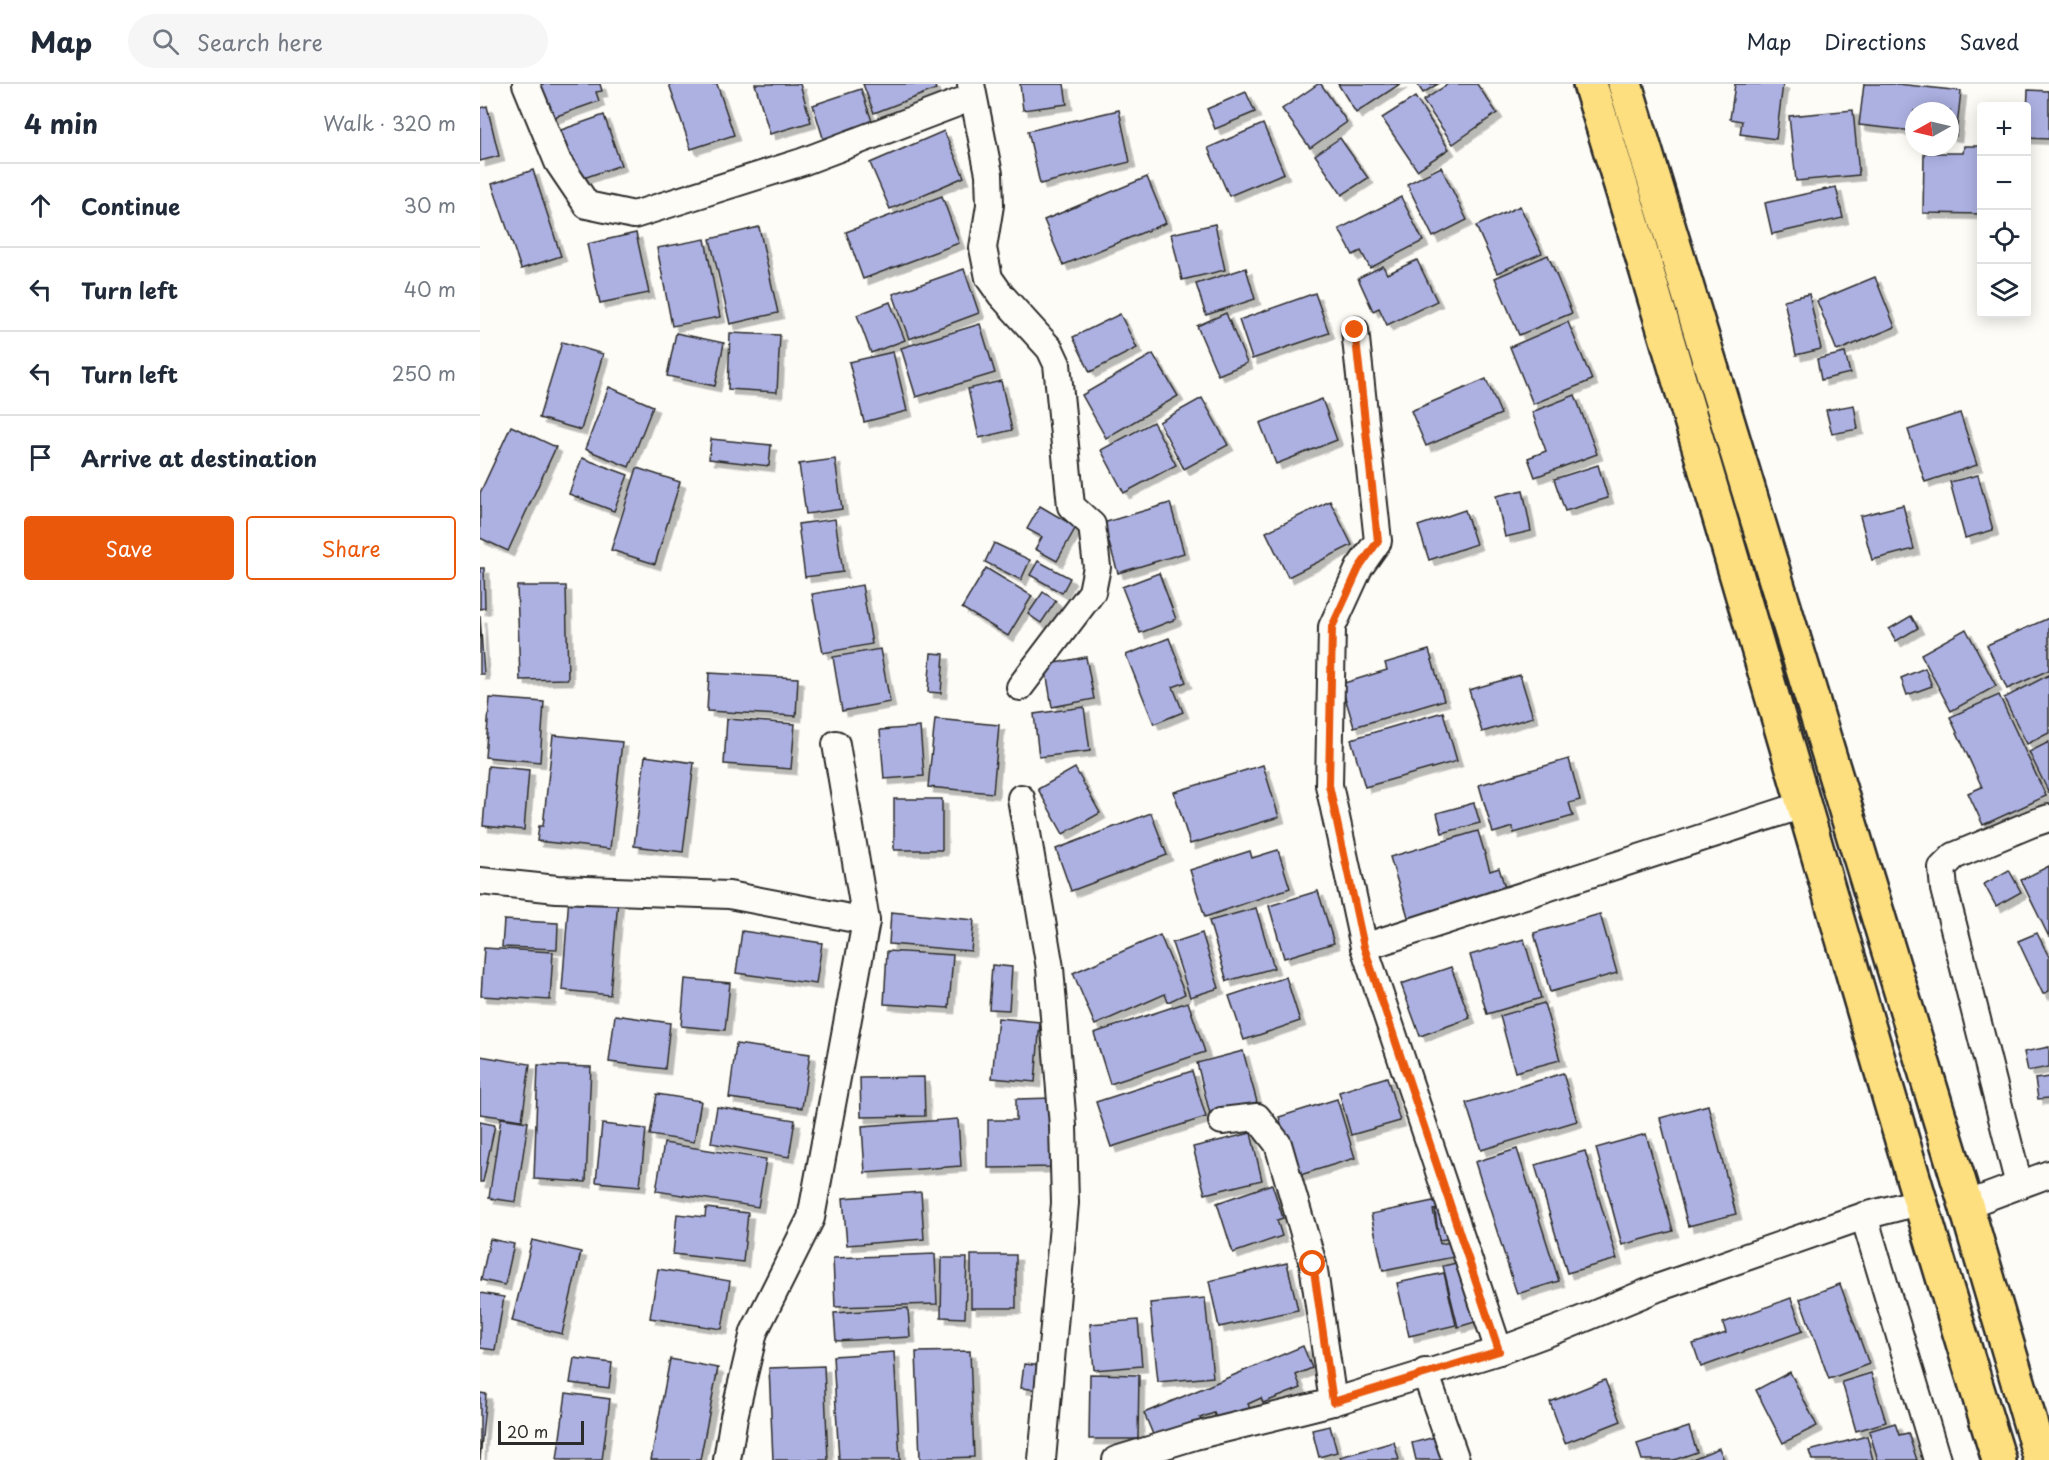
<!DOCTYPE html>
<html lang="en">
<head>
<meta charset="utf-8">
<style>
  :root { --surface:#fff; --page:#f6f6f7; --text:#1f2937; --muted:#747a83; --line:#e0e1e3; --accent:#ea580c }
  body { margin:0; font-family:"Playpen Sans",sans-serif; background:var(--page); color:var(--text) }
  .controls { position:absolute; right:18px; top:18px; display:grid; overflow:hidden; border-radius:6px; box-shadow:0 3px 15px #0003 }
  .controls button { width:54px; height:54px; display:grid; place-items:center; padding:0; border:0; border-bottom:2px solid var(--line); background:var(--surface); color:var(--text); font:30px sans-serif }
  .compass { position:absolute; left:1425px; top:18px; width:54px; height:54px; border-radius:50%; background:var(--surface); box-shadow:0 3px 15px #0003; rotate:262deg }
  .scale { position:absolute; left:18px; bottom:15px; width:86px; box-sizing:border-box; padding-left:6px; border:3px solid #2b2b2b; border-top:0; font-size:16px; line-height:21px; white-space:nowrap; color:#2b2b2b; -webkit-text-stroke:4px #fdfcf7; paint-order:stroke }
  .stop { position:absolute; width:18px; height:18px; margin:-14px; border:4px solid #ea580c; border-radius:50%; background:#fff }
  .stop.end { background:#ea580c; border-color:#fff; box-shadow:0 2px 6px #0008 }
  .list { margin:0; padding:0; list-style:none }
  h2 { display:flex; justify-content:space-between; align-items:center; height:78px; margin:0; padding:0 24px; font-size:26px }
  h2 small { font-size:20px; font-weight:400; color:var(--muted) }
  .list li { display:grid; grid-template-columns:39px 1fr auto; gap:18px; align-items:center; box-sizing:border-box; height:84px; padding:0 24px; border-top:2px solid var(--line) }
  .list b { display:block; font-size:22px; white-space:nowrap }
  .list em { font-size:20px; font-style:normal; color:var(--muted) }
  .actions { display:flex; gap:12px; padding:18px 24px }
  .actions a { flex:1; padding:14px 0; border:2px solid var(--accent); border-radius:6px; text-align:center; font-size:21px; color:var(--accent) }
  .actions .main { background:var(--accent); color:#fff }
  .icon { flex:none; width:33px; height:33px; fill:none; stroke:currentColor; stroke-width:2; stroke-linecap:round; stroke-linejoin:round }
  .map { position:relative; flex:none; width:1569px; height:1376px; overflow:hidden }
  header { display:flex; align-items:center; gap:36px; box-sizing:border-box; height:84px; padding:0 30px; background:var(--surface); border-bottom:2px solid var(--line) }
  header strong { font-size:28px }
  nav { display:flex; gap:33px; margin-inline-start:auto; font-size:21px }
  .search { width:420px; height:54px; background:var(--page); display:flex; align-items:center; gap:15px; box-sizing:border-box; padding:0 21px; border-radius:33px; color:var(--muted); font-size:22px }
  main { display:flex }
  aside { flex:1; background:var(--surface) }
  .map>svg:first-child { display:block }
  .building { fill:#adb1e2; stroke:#2b2b2b; stroke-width:1.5; filter:url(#shadow) }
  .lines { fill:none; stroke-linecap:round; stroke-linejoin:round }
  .minor-casing { stroke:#2b2b2b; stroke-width:30 }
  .trunk-casing { stroke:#2b2b2b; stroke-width:38 }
  .minor { stroke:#fdfcf7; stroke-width:26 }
  .trunk { stroke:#fddf80; stroke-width:33 }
  .route { stroke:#ea580c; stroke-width:8 }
</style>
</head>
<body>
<header>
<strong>Map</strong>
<div class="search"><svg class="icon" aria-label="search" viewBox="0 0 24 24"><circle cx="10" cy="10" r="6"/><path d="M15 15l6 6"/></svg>Search here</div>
<nav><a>Map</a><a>Directions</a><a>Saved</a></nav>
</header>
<main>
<aside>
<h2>4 min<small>Walk · 320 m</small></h2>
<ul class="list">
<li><svg class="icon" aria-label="ahead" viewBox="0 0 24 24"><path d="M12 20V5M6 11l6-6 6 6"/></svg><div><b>Continue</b></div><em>30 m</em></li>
<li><svg class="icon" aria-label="left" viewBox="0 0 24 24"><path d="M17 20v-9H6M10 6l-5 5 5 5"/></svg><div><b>Turn left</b></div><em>40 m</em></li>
<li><svg class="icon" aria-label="left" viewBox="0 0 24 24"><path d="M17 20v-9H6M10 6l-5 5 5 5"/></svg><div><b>Turn left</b></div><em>250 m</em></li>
<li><svg class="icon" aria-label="arrive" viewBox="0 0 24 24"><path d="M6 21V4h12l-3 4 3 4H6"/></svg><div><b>Arrive at destination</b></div></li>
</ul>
<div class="actions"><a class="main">Save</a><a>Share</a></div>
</aside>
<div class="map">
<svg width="1569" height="1376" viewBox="0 0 1569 1376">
  <defs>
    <filter id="shadow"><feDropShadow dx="5.5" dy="5.5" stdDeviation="0" flood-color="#0004"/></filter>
  </defs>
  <rect width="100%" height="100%" fill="#fdfcf7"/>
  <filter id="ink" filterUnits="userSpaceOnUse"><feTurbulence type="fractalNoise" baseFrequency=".0167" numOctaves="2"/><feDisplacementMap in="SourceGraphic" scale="12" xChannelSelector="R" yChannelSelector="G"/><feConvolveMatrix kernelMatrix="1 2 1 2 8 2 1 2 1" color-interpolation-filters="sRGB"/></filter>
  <g filter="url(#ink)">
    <g class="building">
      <polygon points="52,0 120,0 122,7 116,8 119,17 71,34"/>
      <polygon points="189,0 237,0 254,51 211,65"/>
      <polygon points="275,0 320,0 331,38 290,50"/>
      <polygon points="383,0 454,0 456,5 394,29"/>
      <polygon points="540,0 584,0 587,20 543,26"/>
      <polygon points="838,0 841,0 867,38 830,64 802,25"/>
      <polygon points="858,0 920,0 876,29"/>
      <polygon points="937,0 958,0 943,9"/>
      <polygon points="968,0 997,0 1017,29 973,60 943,17"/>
      <polygon points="1255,0 1303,0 1296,55 1260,50 1262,37 1250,35"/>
      <polygon points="1384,0 1418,0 1481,7 1476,52 1470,51 1470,27 1434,27 1434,47 1379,41"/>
      <polygon points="381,5 393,40 344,57 333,21"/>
      <polygon points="1548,6 1569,7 1569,55 1546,54"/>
      <polygon points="766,8 775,28 735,45 727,25"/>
      <polygon points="935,13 969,65 937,86 902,34"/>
      <polygon points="7,22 19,72 0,77 0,24"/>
      <polygon points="639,26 650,78 560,100 548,47"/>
      <polygon points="1373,26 1379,91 1316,97 1309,32"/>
      <polygon points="124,31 141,81 98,96 81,46"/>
      <polygon points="783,40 804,89 749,112 728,64"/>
      <polygon points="464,47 484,93 410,125 390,79"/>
      <polygon points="860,54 888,94 862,111 835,71"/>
      <polygon points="1484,62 1502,62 1502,130 1443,129 1444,69 1483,69"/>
      <polygon points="961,83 987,136 953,153 927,100"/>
      <polygon points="53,86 81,172 41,185 12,100"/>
      <polygon points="667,93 686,139 583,181 564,136"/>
      <polygon points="1356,103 1363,134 1292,150 1285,119"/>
      <polygon points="462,112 479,159 383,195 366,148"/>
      <polygon points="921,113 943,157 890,184 881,167 873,171 859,145"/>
      <polygon points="1040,122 1062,169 1017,189 996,142"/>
      <polygon points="735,140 745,186 702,196 691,150"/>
      <polygon points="279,143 298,229 250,240 230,155"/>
      <polygon points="156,149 169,209 120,219 107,160"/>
      <polygon points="225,155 240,233 192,242 177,164"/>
      <polygon points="1068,171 1092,229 1039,251 1015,194"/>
      <polygon points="937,176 957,217 907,241 899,224 893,227 878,194 903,182 907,190"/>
      <polygon points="766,184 775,215 726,231 716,200"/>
      <polygon points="484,185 499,229 429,255 413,210"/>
      <polygon points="1395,193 1415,243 1357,267 1337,217"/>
      <polygon points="835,209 849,249 772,275 759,236"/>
      <polygon points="1329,210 1341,265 1316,271 1304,216"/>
      <polygon points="410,218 425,256 391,269 377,231"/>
      <polygon points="746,229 767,279 738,291 717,242"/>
      <polygon points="640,230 657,264 610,288 593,253"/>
      <polygon points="1088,238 1112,296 1053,320 1030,263"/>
      <polygon points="500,240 515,289 436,313 421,264"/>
      <polygon points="196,249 244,259 235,302 187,292"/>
      <polygon points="250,249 300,251 297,308 248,305"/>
      <polygon points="82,258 123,270 101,346 59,334"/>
      <polygon points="413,268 427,327 384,338 369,278"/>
      <polygon points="1365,269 1370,289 1341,296 1337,275"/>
      <polygon points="673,270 698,312 626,354 602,311"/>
      <polygon points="1006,295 1021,330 946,362 931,327"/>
      <polygon points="521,297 532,346 499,354 488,305"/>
      <polygon points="129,303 173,322 149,383 105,365"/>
      <polygon points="1095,311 1117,370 1055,393 1048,374 1066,367 1052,328"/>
      <polygon points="722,314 748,361 704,385 679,338"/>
      <polygon points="842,315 857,356 796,380 780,339"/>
      <polygon points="1374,321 1378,345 1352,350 1346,326"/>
      <polygon points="1480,329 1497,381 1445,398 1428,346"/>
      <polygon points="673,338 696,381 644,409 621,366"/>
      <polygon points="31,342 76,363 28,467 0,454 0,409"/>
      <polygon points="231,355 291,361 289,382 229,375"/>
      <polygon points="102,374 148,391 134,427 89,410"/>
      <polygon points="355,375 362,425 326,430 319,380"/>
      <polygon points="1118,381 1128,414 1085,427 1074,395"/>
      <polygon points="157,384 200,398 175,480 131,466"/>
      <polygon points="1498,391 1513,446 1485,454 1470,398"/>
      <polygon points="1043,406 1051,447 1025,453 1016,412"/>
      <polygon points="850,417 872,461 808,493 786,448"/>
      <polygon points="690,419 704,469 638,489 623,439"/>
      <polygon points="1423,421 1434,465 1392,476 1380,432"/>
      <polygon points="560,422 596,443 577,477 555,465 562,453 547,445"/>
      <polygon points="985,426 996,460 949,476 938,442"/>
      <polygon points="355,435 363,488 325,493 318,440"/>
      <polygon points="514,459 550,476 541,496 505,478"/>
      <polygon points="558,477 590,494 582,509 550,491"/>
      <polygon points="0,484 4,484 5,524 0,525"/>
      <polygon points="506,484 552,512 528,552 482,524"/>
      <polygon points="679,489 696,535 660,549 642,503"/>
      <polygon points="382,501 392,560 343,569 332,510"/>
      <polygon points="37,502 86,502 88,595 40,596"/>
      <polygon points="563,508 576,517 561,539 548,530"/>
      <polygon points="0,532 4,590 0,590"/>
      <polygon points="1431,532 1438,544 1416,557 1409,545"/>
      <polygon points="1569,534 1569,586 1527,605 1507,561"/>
      <polygon points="1486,545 1516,602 1471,627 1441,570"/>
      <polygon points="689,554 706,598 693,603 703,628 674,640 646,571"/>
      <polygon points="400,565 410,618 362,627 353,573"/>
      <polygon points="949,566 964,616 874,643 861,600 907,586 905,579"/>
      <polygon points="451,569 464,570 461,609 448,608"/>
      <polygon points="606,573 614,615 572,623 565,581"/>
      <polygon points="1445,584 1452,602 1427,611 1421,594"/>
      <polygon points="229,589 318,594 316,632 227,627"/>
      <polygon points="1040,591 1053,633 1002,648 989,606"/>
      <polygon points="1569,591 1569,649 1547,660 1524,614"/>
      <polygon points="1519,611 1566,712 1503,741 1488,709 1502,703 1470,633"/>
      <polygon points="10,614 64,618 60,678 5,673"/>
      <polygon points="604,623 610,667 559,673 554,630"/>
      <polygon points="963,628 977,677 885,703 871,655"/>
      <polygon points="247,635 315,640 311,685 244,680"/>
      <polygon points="455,635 519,641 513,709 448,703"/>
      <polygon points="440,643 444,692 404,695 400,646"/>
      <polygon points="73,651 142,658 130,765 57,757 59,742 63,742"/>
      <polygon points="1569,658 1569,709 1549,668"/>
      <polygon points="165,672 214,679 203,768 154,762"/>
      <polygon points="1089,675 1100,716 1089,719 1093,732 1034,749 1033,743 1013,749 999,701"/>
      <polygon points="783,681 799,733 710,760 694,708"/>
      <polygon points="8,682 49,686 44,746 3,742"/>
      <polygon points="595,684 620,729 583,750 558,705"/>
      <rect x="414" y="715" width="48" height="51"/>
      <polygon points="994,719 1000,739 962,749 957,729"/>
      <polygon points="671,729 687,771 591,807 576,765"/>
      <polygon points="998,747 1010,787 1019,784 1026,807 929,836 910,773"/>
      <polygon points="798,766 810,804 725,833 710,786 770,767 772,774"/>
      <polygon points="1569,782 1569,853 1541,796"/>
      <polygon points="1529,786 1541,808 1516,822 1504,800"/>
      <polygon points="838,807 854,859 804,874 789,822"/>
      <polygon points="89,812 138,816 130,911 82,906"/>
      <polygon points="776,824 794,884 747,897 729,837"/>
      <polygon points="411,828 494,836 491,867 409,860"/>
      <polygon points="1120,830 1137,889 1070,908 1054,849"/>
      <polygon points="24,836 78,839 77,865 22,863"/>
      <polygon points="262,847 342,859 336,900 256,889"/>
      <polygon points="722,849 739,904 710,913 692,859"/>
      <polygon points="1557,849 1569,873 1569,907 1563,910 1538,857"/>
      <polygon points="680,851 705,910 688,918 685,910 615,941 593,889"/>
      <polygon points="1044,855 1061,914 1007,930 990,871"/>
      <polygon points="4,864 73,868 70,916 1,912"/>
      <polygon points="407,867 473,871 469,924 404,920"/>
      <polygon points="512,881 532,883 529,926 509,925"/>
      <polygon points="971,883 990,934 940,952 921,900"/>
      <polygon points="806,893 820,937 764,956 749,912"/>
      <polygon points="205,895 250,899 245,946 201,942"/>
      <polygon points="708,918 725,968 630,1000 614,949"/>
      <polygon points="1064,919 1080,976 1035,988 1020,932"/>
      <polygon points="135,931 190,939 185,985 129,978"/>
      <polygon points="518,934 560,938 555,998 512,994"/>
      <polygon points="256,960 330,970 322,1024 249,1014"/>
      <polygon points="1569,963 1569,983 1548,987 1544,968"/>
      <polygon points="763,967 777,1018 730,1030 717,979"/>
      <polygon points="0,972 50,980 42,1036 0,1030"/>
      <polygon points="58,981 111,983 106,1098 54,1095"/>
      <polygon points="712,987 726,1033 631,1063 616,1018"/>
      <polygon points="1083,989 1097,1037 1001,1066 986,1019"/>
      <polygon points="444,993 445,1032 381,1033 380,994"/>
      <polygon points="907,993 920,1037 871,1051 859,1008"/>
      <polygon points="1569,993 1569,1014 1558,1015 1555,995"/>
      <polygon points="177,1010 221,1017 214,1058 170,1051"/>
      <polygon points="574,1014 576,1083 508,1084 508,1036 536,1036 536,1015"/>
      <polygon points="857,1015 875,1074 817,1092 799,1033"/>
      <polygon points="1228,1021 1256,1130 1208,1142 1180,1034"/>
      <polygon points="237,1023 315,1036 309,1073 231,1059"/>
      <polygon points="21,1034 48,1038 36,1118 9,1114"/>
      <polygon points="478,1035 481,1082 385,1089 382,1042"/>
      <polygon points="0,1038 15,1041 3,1098 0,1098"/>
      <polygon points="122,1040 166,1045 160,1102 116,1098"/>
      <polygon points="771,1049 782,1096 725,1110 713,1063"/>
      <polygon points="1166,1050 1193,1147 1142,1161 1116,1064"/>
      <polygon points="184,1059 286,1075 278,1123 176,1107"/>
      <polygon points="1037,1065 1079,1197 1037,1210 995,1078"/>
      <polygon points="1105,1067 1137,1175 1087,1189 1055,1081"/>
      <polygon points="792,1100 803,1134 797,1136 802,1152 753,1169 737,1119"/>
      <polygon points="441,1108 444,1155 367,1161 363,1114"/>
      <polygon points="958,1116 960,1125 953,1126 960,1160 971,1158 974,1173 903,1187 891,1130"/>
      <polygon points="226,1124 268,1129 263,1178 193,1170 197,1130 225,1133"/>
      <polygon points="968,1124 973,1154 959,1156 955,1126"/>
      <polygon points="10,1155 34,1160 25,1201 1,1196"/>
      <polygon points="52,1156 101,1168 82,1250 32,1237"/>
      <polygon points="455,1170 457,1220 355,1223 353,1174"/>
      <rect x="491" y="1171" width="45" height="53"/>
      <polygon points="462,1174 487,1174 485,1234 461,1233"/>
      <polygon points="981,1178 995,1238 978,1243 963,1182"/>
      <polygon points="807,1179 818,1226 739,1243 729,1197"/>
      <polygon points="178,1185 250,1197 242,1245 170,1234"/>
      <polygon points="964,1189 976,1241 929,1252 917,1199"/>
      <polygon points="1360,1200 1389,1280 1349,1295 1320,1215"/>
      <polygon points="0,1209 24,1213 15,1266 0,1264"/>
      <polygon points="725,1214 733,1293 678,1298 670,1219"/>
      <polygon points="1311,1214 1323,1247 1221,1283 1213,1260 1246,1249 1243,1239"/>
      <polygon points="428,1224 430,1253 356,1257 354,1229"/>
      <polygon points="658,1236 662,1282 614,1286 610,1240"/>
      <polygon points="823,1262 832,1284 816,1291 821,1304 783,1319 781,1314 768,1320 770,1325 738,1338 734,1329 720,1334 723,1341 677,1360 664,1329"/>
      <polygon points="490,1267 494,1373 440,1375 436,1268"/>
      <polygon points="414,1268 420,1376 359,1376 353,1272"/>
      <polygon points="94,1274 132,1279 129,1304 90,1299"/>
      <polygon points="190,1275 238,1284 220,1376 171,1376"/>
      <polygon points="544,1280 563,1282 560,1306 541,1304"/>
      <polygon points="344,1282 348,1376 293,1376 289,1284"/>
      <polygon points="1310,1288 1337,1342 1303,1359 1276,1306"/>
      <polygon points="1391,1289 1406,1338 1376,1347 1362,1298"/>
      <polygon points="610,1290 659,1291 658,1355 609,1355"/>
      <polygon points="1125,1296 1141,1337 1085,1359 1070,1318"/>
      <polygon points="0,1309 6,1310 0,1376"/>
      <polygon points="86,1309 130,1315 122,1376 77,1376"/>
      <polygon points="1415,1339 1419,1351 1428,1349 1437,1376 1398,1376 1389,1347"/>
      <polygon points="850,1342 857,1368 839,1373 832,1346"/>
      <polygon points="1209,1343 1217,1368 1194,1376 1162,1376 1157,1360"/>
      <polygon points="963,1351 969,1376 936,1376 932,1359"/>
      <polygon points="1387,1352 1393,1376 1332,1376 1329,1367"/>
      <polygon points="914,1358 919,1376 861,1376 860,1373"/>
      <polygon points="1239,1364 1244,1376 1210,1376"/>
    </g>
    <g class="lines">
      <g class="minor-casing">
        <g id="minor">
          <polyline points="46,0 78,78 107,121 154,131 322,78 493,13"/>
          <polyline points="491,0 509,90 510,121 503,164 509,194 521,211 570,265 577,280 591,422 612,441 617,483 612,508 540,603"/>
          <polyline points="875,246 898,457 879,484 852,543 849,701 884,863 1019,1267"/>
          <polyline points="541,714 570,884 583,1042 585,1119 562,1376"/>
          <polyline points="0,797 77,805 249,811 386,837"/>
          <polyline points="884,863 1323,721"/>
          <polyline points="742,1037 777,1033 798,1060 833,1180 853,1318"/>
          <polyline points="1539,1101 1464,805 1462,784 1474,772 1551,740 1569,734"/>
          <polyline points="1486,1121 1569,1090"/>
          <polyline points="1384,1132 1457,1376"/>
          <polyline points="945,1288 976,1376"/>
          <polyline points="247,1376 254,1333 274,1248 331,1134 386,837 356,660"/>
          <polyline points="636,1376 715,1352 853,1318 1019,1267 1081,1244 1180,1203 1384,1132 1439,1118"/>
        </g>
      </g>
      <g class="trunk-casing">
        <g id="trunk">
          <path d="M1110,0C1251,457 1377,919 1519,1376"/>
          <polyline points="1145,0 1486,1121 1561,1376"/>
        </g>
      </g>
      <use href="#minor" class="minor"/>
      <use href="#trunk" class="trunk"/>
    </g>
  </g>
  <g class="lines" filter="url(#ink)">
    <polyline class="route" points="833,1180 853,1318 1019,1267 884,863 849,701 852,543 879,484 898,457 875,246"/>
  </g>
</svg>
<div class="controls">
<button>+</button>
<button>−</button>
<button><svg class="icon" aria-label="locate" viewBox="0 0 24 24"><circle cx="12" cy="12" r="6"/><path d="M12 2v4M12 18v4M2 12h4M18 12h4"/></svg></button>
<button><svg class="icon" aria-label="layers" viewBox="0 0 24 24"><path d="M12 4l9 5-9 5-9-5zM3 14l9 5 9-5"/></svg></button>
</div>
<svg class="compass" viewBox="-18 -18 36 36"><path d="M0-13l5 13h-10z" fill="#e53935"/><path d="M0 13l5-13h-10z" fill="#747a83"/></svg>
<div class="scale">20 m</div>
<div class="stop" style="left:833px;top:1180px"></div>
<div class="stop end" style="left:875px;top:246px"></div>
</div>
</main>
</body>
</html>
